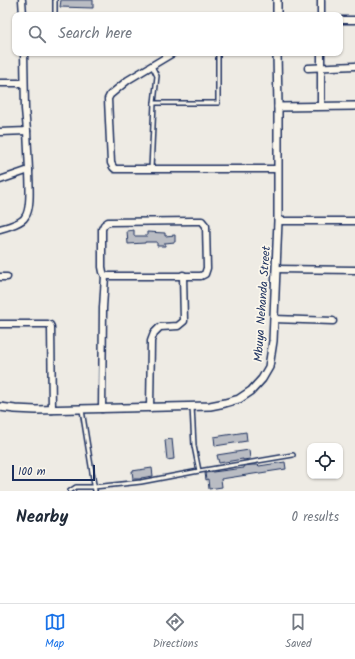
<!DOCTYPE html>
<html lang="en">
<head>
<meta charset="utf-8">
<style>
  :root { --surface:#fff; --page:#f2f2f3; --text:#1f2937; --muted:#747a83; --line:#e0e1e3; --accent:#1a73e8 }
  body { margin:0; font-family:Kalam,sans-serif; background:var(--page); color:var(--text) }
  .controls { position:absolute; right:12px; bottom:12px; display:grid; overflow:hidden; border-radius:8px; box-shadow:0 1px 3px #0004 }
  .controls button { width:36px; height:36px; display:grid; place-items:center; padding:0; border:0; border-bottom:1px solid var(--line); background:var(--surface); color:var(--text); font:20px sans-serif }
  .scale { position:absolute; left:12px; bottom:10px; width:83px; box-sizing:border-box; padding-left:4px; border:2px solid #1b2f5e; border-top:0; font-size:11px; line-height:14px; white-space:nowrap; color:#1b2f5e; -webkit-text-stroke:3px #fbf7ec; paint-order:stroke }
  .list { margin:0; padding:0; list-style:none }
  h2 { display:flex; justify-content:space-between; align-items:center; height:52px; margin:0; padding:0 16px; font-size:17px }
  h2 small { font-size:13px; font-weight:400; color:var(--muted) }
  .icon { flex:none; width:22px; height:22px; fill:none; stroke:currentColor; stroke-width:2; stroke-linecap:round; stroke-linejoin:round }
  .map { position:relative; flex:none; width:355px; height:491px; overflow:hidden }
  .search { position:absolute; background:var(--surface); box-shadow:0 1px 3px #0004; left:12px; right:12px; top:12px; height:44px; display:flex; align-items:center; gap:10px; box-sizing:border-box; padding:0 14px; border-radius:8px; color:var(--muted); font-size:15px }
  .sheet { height:112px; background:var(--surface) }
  nav { display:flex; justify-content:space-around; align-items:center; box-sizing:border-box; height:56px; border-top:1px solid var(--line); background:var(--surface); font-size:11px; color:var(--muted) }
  nav a { display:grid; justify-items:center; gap:2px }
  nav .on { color:var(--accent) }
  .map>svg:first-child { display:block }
  .building { fill:#b9bcc3; stroke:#1b2f5e }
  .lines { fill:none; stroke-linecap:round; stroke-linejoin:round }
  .service-casing { stroke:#1b2f5e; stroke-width:6 }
  .minor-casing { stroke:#1b2f5e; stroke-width:9 }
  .tertiary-casing { stroke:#1b2f5e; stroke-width:10 }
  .service { stroke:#fbf7ec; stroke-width:3 }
  .minor { stroke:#fbf7ec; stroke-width:6 }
  .tertiary { stroke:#fbf7ec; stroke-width:7 }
  .labels { text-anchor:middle; stroke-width:3.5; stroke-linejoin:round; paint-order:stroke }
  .street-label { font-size:12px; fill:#1b2f5e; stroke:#fbf7ec }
</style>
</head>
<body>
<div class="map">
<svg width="355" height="491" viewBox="0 0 355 491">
  <rect width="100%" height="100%" fill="#eeebe4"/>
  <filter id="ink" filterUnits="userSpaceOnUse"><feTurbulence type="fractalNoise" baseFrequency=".025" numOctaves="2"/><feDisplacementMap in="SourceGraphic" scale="8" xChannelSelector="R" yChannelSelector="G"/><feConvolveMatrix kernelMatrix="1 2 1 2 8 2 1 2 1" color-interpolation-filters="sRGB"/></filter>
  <g filter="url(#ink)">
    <g class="building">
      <polygon points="61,0 93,0 93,8 60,7"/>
      <polygon points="134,230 134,236 147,236 147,232 165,233 165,236 175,235 175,242 165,243 165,246 157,246 157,242 145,242 145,243 128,244 127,231"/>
      <polygon points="246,432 247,441 215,446 214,437"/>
      <polygon points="172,439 174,459 167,460 165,440"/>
      <polygon points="249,450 250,459 243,460 243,459 219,463 217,455"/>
      <polygon points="285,462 286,469 221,479 222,487 209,489 208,479 206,480 205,473 244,468 244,466 251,465 258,465 259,466"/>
      <polygon points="152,468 153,476 141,478 141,479 133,479 132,471"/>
    </g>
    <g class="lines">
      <g class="service-casing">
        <g id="service">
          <polyline points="55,0 55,15"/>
          <polyline points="154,103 218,103 218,53"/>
          <polyline points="151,169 154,103 157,76 152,66"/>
          <polyline points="192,406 194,446 199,471"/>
          <polyline points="82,410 95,491"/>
          <polyline points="70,491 76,487 94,487 141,482 199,471 293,455"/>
        </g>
      </g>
      <g class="minor-casing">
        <g id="minor">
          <polyline points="22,0 23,15"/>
          <polyline points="321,15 321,0"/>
          <polyline points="340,20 355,20"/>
          <polyline points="173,53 128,80 110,95 108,99 111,163 113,167 115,169 278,169"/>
          <polyline points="308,68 355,66"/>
          <polyline points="0,83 24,83"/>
          <polyline points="321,106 321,53"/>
          <polyline points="0,132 27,131 25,109 24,53"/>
          <polyline points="0,180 29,170 27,131"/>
          <polygon points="193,221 202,221 206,226 207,268 205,274 201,276 105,276 103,272 102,267 102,229 104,225 108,222"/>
          <polyline points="278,221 355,221"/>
          <path d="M0,229C7,227 22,223 25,217C32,208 29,182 29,170"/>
          <polyline points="276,269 355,270"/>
          <polyline points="0,277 7,277"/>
          <polyline points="274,319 333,321"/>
          <polyline points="0,324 48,324 50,325 51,327 52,410"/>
          <polyline points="150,408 151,341 154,333 160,327 178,326 184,321 183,275"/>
          <polyline points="102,409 103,308 105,276"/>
        </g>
      </g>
      <g class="tertiary-casing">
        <g id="tertiary">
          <polyline points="277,15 277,0"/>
          <polyline points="278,107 355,106"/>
          <polyline points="0,407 15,409 36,410 210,406 225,403 239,399 251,391 262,379 269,367 273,341 278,221 278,107 277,53"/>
        </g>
      </g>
      <use href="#service" class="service"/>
      <use href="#minor" class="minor"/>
      <use href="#tertiary" class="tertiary"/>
    </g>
  </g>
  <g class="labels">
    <g class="street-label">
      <text transform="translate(262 304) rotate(-86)" y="4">Mbuya Nehanda Street</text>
    </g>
  </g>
</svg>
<div class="controls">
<button><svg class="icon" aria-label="locate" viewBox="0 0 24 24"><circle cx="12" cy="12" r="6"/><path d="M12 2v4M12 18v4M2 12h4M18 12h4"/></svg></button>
</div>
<div class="scale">100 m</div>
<div class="search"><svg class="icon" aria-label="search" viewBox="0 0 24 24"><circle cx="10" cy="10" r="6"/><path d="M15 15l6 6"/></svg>Search here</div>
</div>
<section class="sheet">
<h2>Nearby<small>0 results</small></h2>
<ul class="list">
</ul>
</section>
<nav>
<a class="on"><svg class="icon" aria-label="map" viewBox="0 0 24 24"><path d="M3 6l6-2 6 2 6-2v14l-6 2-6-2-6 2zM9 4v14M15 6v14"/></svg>Map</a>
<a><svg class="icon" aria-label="directions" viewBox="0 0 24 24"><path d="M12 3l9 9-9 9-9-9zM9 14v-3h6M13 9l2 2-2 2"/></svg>Directions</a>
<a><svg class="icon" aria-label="saved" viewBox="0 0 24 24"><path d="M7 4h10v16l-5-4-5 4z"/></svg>Saved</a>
</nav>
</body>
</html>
